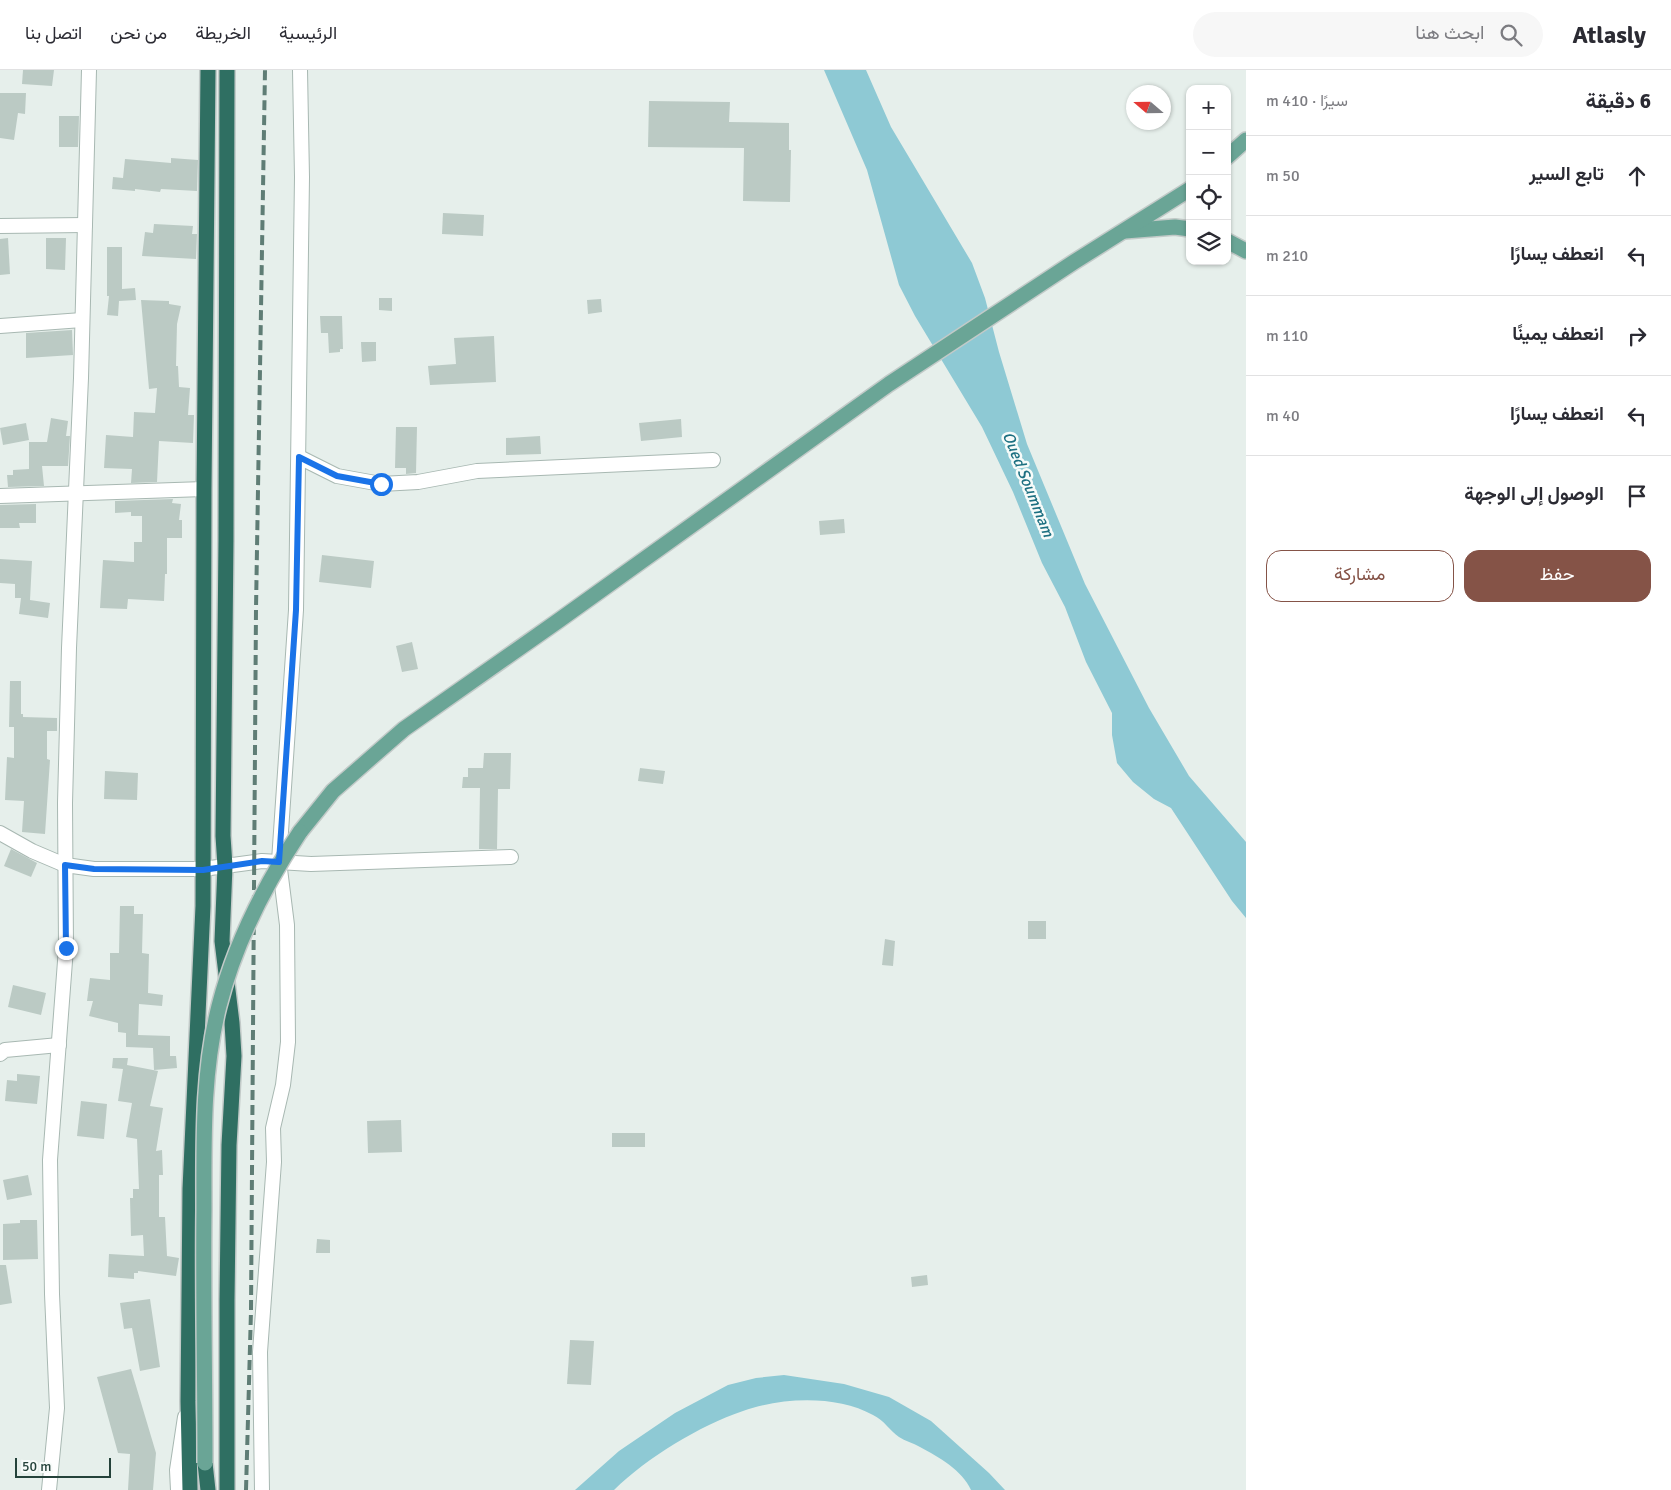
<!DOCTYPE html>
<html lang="ar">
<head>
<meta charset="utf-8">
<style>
  :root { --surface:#fff; --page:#f7f7f7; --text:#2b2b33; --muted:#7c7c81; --line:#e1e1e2; --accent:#855347 }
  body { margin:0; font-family:Signika,Vazirmatn,sans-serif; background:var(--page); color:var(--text); direction:rtl }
  .controls { position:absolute; right:15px; top:15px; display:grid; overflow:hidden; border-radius:10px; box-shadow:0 1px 4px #0004 }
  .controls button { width:45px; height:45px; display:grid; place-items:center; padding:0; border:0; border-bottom:1px solid var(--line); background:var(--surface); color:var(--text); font:25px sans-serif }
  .compass { position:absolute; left:1126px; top:15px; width:45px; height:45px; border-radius:50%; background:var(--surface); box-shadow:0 1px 4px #0004; rotate:290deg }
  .scale { position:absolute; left:15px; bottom:12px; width:96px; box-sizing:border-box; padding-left:5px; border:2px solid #24423a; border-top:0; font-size:14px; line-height:18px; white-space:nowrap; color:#24423a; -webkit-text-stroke:4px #f7fbf9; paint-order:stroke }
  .stop { position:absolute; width:15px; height:15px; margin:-11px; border:4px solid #1a73e8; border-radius:50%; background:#fff }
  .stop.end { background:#1a73e8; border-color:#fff; box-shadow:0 1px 5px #0008 }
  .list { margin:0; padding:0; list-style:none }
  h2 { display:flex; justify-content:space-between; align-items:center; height:65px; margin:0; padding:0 20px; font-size:21px }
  h2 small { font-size:16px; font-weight:400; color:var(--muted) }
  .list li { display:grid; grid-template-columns:32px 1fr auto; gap:15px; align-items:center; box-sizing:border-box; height:80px; padding:0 20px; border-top:1px solid var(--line) }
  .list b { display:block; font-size:19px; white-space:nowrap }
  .list em { font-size:16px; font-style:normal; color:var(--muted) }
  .actions { display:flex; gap:10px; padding:15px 20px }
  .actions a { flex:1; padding:11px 0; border:1px solid var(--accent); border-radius:15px; text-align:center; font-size:18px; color:var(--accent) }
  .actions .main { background:var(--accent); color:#fff }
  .icon { flex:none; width:28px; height:28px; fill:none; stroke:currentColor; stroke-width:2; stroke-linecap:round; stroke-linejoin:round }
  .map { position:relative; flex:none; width:1246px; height:1420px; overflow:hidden; direction:ltr }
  header { display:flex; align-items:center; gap:30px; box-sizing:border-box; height:70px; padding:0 25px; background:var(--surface); border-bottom:1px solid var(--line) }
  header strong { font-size:24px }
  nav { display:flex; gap:28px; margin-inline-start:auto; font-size:18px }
  .search { width:350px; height:45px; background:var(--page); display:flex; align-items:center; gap:12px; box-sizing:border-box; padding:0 18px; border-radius:28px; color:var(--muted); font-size:19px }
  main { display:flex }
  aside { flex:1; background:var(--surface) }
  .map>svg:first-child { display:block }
  .water { fill:#8ec9d4 }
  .building { fill:#bbcac4 }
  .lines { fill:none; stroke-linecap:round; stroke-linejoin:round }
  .minor-casing { stroke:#a8b8b2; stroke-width:16 }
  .major-casing { stroke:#c2cac8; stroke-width:18 }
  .highway-casing { stroke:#c2cac8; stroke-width:18 }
  .minor { stroke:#fff; stroke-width:14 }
  .major { stroke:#6aa596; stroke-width:15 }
  .highway { stroke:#2f6f62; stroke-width:15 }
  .rail { stroke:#5f7d75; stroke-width:4; stroke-dasharray:10 5; stroke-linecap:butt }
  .major-bridge-casing { stroke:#c2cac8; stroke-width:18; stroke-linecap:butt }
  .major-bridge { stroke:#6aa596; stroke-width:15 }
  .route { stroke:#1a73e8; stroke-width:6 }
  .labels { text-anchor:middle; stroke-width:5; stroke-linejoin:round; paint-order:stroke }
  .water-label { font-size:16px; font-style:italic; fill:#1c6f80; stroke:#f7fbf9 }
</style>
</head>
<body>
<header>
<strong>Atlasly</strong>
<div class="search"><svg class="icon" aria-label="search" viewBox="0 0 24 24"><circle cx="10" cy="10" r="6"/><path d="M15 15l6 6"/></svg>ابحث هنا</div>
<nav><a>الرئيسية</a><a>الخريطة</a><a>من نحن</a><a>اتصل بنا</a></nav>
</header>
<main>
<aside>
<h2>6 دقيقة<small>سيرًا · 410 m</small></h2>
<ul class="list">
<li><svg class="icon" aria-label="ahead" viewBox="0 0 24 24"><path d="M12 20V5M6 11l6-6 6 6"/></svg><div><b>تابع السير</b></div><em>50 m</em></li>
<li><svg class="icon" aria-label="left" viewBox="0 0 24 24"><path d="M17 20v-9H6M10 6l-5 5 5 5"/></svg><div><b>انعطف يسارًا</b></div><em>210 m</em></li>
<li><svg class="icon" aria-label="right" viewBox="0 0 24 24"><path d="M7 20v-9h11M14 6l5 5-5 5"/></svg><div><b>انعطف يمينًا</b></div><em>110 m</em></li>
<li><svg class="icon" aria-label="left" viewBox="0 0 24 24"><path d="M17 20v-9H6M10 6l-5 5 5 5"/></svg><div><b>انعطف يسارًا</b></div><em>40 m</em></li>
<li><svg class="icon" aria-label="arrive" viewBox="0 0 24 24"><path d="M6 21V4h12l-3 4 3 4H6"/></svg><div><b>الوصول إلى الوجهة</b></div></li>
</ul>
<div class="actions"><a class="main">حفظ</a><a>مشاركة</a></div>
</aside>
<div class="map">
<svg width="1246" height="1420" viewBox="0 0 1246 1420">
  <rect width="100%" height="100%" fill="#e6efeb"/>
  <g class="water">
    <polygon points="824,0 866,0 891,57 972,193 985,228 999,282 1027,374 1085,514 1149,638 1189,706 1246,772 1246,848 1232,831 1171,738 1154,729 1133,712 1117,693 1112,665 1112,643 1086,592 1065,537 1042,493 1013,422 982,357 915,246 899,215 867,100"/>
    <path d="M784,1305L844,1314L889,1327L931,1351L989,1403L1005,1420H971C962,1400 939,1387 920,1377C913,1373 905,1371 899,1367C890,1361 884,1350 873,1345C837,1325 782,1327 743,1341C699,1356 648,1387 614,1420H575L619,1381L675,1343L728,1315L756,1308Z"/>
  </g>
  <g class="building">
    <polygon points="23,0 54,0 52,16 22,14"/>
    <polygon points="0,23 26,23 25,44 18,43 14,70 0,68"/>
    <polygon points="649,31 730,32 729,52 789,53 789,80 791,80 790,132 743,131 744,78 648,77"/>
    <polygon points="59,46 79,46 78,77 59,77"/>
    <polygon points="171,88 198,90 197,121 161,119 160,122 135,119 135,121 112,119 113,107 123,108 125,89 171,93"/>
    <polygon points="443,143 484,145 483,166 442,164"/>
    <polygon points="154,154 193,156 192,164 197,164 196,189 142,186 145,162 153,163"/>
    <polygon points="8,168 10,204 0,205 0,169"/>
    <polygon points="46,168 66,168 65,200 46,199"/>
    <polygon points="107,177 122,177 122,219 135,218 136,230 119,231 118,246 107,245 109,226 107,226"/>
    <polygon points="379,228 392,228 392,241 379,240"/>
    <polygon points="601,229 602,242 588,244 587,230"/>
    <polygon points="141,230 169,231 169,234 181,236 177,254 176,296 178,296 179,317 190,318 188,345 194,345 193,373 159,371 157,412 131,413 132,399 104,398 106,365 133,367 134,342 155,343 157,318 149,319"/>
    <polygon points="320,246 342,246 343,279 340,279 340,282 329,283 328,263 321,263"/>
    <polygon points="72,260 73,285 26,288 26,263"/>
    <polygon points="494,266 496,312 430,315 428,296 456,294 454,268"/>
    <polygon points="361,272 376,272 376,291 362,292"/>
    <polygon points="51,348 68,351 66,366 70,366 68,396 42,396 44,416 8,417 7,405 13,405 13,400 29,399 29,372 47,372"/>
    <polygon points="681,349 682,367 641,371 639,353"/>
    <polygon points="26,353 29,370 3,375 0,358"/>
    <polygon points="396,357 417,357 416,403 406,404 406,398 395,398"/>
    <polygon points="540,366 541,384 506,385 506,368"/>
    <polygon points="173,429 172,433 181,434 179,450 182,450 182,468 167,468 167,504 165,504 164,531 128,529 127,539 100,538 103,490 134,492 134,472 142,472 142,446 131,446 131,442 115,443 115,431"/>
    <polygon points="36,434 36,453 19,453 20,458 0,458 0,435"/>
    <polygon points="844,449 845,463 820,465 819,451"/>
    <polygon points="322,485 374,491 371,518 319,512"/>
    <polygon points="0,489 32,491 30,530 50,533 48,548 19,544 21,528 15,528 15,514 0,513"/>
    <polygon points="412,572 418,599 402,602 396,576"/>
    <polygon points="10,611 21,611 21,644 23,644 23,647 57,648 57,661 47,661 47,689 50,690 45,764 22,762 24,731 5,730 7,687 14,688 14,657 9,657"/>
    <polygon points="484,683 511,683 510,719 498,719 497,779 479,779 480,718 462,718 463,707 468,707 468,698 483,698"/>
    <polygon points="640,698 665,701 663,714 638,711"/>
    <polygon points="105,701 138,703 137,730 104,729"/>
    <polygon points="11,779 37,793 31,807 4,796"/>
    <polygon points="120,836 134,836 134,844 143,844 142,883 149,884 148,923 163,925 162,936 139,934 138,965 170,966 170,986 176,986 177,998 154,1000 153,978 126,977 126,963 118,962 118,953 89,946 93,931 87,931 90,908 110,910 110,883 119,883"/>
    <rect x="1028" y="851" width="18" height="18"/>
    <polygon points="885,869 895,871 893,896 882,895"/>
    <polygon points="13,915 46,923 41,945 8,937"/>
    <polygon points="113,988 128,988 127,995 158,1001 150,1036 163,1038 156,1081 162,1080 163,1105 159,1105 159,1147 165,1147 167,1186 179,1188 176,1206 138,1201 138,1203 134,1203 134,1209 108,1207 109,1184 144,1186 143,1165 131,1166 130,1128 133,1128 133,1119 139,1119 137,1069 126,1067 132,1033 118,1031 123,999 112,998"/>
    <polygon points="17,1004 40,1006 37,1034 5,1031 7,1010 17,1011"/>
    <polygon points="81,1031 107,1034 104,1069 77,1066"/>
    <polygon points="401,1050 402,1082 368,1083 367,1051"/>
    <rect x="612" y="1063" width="33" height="14"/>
    <polygon points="28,1105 32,1125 7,1130 3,1110"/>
    <polygon points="20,1150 37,1150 38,1189 3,1190 3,1154 20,1153"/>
    <polygon points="317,1169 330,1170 330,1183 316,1183"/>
    <polygon points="0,1195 6,1195 12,1233 0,1235"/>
    <polygon points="927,1205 928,1215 912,1217 911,1207"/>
    <polygon points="150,1229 160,1297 140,1301 132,1258 124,1259 120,1233"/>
    <polygon points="570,1270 594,1271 591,1315 567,1314"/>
    <polygon points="131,1299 156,1383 153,1420 128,1420 130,1384 118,1383 97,1307"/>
  </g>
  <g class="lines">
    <g class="minor-casing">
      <g id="minor">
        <polyline points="0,156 85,155"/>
        <polyline points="0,256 82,250"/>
        <polyline points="299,387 337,406 381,414 418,412 477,401 713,390"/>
        <polyline points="0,426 204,419"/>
        <polyline points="0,763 32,781 65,795 94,799 203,799 262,791 311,794 511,787"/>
        <polyline points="0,984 5,980 59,975"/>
        <polyline points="49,1420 57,1338 52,1224 50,1090 66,878 65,733 69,578 81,308 89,0"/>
        <polyline points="178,1420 177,1400 185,1347"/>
        <polyline points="262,1420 260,1282 274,1092 273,1058 283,1015 288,972 287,855 279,791 296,540 302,107 300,0"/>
      </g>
    </g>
    <g class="major-casing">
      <g id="major">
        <polyline points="1227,87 1246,70"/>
        <polyline points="1125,161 1175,157 1190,159"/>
        <polyline points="1227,171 1246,181"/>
        <polyline points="300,762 333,721 404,659 558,551 889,314 1074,192 1190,119"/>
      </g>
    </g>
    <g class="highway-casing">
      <g id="highway">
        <polyline points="205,1393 208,1420"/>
        <polyline points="190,1420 188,1331 190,1119 203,836 204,419 208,0"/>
        <polyline points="227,1420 227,1230 229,1075 234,986 232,953 222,871 225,796 223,766 226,470 227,0"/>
      </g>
    </g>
    <use href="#minor" class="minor"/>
    <use href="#major" class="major"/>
    <use href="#highway" class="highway"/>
    <polyline class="rail" points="246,1420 251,1241 256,539 265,0"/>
    <g class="major-bridge-casing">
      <path id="major-bridge" d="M205,1393C205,1309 203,1224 204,1140C204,1071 202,1003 219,936C235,873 264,816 300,762"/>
    </g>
    <use href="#major-bridge" class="major-bridge"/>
  </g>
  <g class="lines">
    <polyline class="route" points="66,878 65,795 94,799 203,800 262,791 279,792 296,540 299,387 337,406 381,414"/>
  </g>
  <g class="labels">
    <g class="water-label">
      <text transform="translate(1029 414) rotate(68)" y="6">Oued Soummam</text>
    </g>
  </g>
</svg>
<div class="controls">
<button>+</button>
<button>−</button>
<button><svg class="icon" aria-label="locate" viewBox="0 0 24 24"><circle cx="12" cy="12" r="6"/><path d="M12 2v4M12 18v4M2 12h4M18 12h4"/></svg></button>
<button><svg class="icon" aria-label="layers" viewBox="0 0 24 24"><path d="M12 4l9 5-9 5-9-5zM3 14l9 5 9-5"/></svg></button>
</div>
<svg class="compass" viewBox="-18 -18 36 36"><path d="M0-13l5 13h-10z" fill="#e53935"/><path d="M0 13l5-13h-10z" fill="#7c7c81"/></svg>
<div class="scale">50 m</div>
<div class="stop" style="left:381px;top:414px"></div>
<div class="stop end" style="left:66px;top:878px"></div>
</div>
</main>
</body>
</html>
